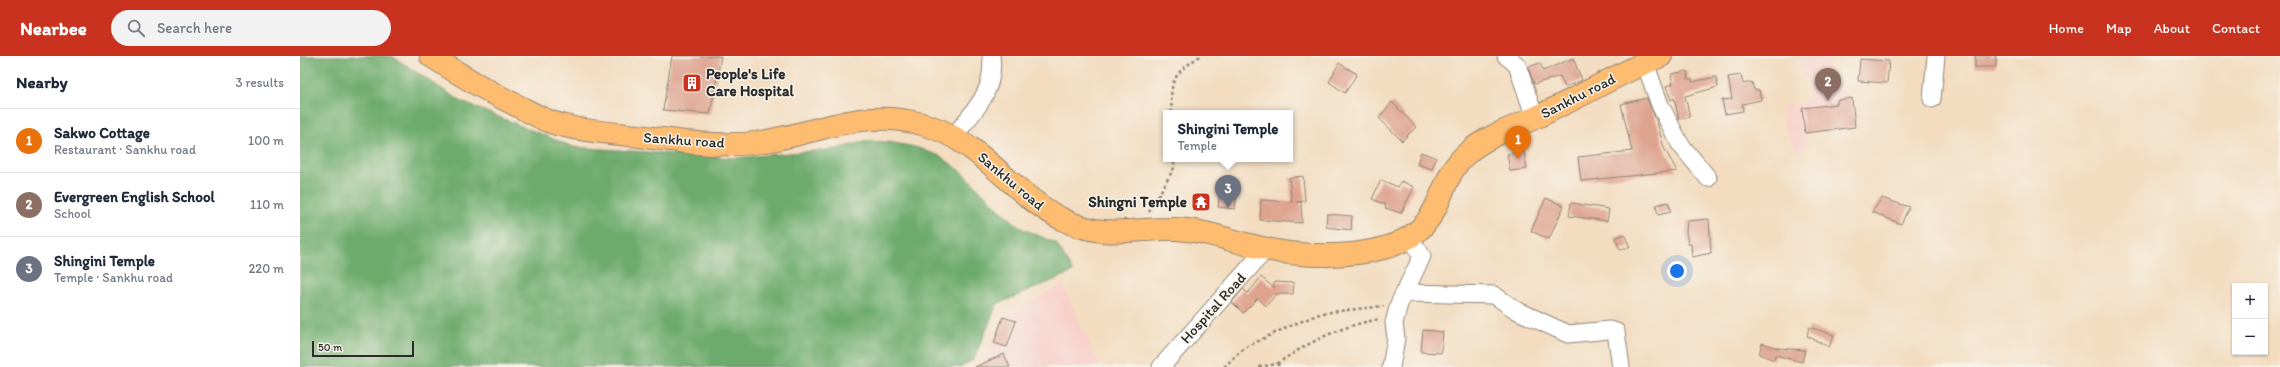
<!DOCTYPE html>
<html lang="en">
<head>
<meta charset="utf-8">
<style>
  :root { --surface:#fff; --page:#f2f2f3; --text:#1f2937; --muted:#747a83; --line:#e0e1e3; --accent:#c8321e }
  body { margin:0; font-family:Itim,sans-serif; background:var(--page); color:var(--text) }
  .controls { position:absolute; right:12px; bottom:12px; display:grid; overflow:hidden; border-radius:0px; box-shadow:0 1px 3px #0004 }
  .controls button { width:36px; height:36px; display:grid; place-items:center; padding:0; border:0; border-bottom:1px solid var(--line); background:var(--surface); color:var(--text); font:20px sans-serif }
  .scale { position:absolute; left:12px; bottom:10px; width:102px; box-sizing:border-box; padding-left:4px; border:2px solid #2b2b2b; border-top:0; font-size:11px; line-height:14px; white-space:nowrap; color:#2b2b2b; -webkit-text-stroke:3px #f7f3e8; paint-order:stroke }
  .you { position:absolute; left:1377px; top:215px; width:14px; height:14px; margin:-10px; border:3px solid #fff; border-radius:50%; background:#1a73e8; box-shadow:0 0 0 6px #1a73e833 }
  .badge { display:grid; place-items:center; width:26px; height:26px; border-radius:50%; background:var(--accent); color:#fff; font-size:13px; font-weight:700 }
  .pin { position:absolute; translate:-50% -33px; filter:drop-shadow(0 1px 2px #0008) }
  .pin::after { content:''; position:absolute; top:21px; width:14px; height:12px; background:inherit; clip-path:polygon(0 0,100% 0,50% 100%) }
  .popup { position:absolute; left:863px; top:54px; width:130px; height:52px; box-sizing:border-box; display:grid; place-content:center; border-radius:0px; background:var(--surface); filter:drop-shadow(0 1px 3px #0005); font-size:13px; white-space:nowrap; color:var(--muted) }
  .popup b { font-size:15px; color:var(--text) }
  .popup::after { content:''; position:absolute; left:50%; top:100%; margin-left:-8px; border:8px solid transparent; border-top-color:var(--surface) }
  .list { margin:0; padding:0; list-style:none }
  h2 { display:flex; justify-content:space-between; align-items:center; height:52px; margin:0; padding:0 16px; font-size:17px }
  h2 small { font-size:13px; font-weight:400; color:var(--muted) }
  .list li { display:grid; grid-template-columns:26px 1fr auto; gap:12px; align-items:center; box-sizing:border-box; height:64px; padding:0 16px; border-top:1px solid var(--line) }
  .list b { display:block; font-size:15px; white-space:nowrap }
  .list p { margin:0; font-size:13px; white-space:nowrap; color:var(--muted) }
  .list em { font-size:13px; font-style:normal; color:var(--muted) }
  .icon { flex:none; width:22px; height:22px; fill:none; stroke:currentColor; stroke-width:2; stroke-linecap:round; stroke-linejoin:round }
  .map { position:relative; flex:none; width:1980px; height:311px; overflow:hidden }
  header { display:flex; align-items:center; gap:24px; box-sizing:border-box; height:56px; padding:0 20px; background:var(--accent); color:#fff }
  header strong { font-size:19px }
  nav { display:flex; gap:22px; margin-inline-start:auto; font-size:14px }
  .search { width:280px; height:36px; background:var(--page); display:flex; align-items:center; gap:10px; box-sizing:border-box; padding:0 14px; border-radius:22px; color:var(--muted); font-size:15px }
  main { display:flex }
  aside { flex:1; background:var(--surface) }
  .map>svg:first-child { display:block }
  .built { fill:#f7d0ca }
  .forest { fill:#6dab6d; stroke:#4c6b4c }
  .building { fill:#dea38f }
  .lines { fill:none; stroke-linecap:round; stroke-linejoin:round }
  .minor-casing { stroke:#8f8476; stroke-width:19 }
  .major-casing { stroke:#8f8476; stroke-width:24 }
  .path { stroke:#8f8476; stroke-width:2.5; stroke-dasharray:3 3; stroke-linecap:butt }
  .minor { stroke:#fff; stroke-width:17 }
  .major { stroke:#fdbc6f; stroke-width:22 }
  .labels { text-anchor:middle; stroke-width:3; stroke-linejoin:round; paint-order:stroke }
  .poi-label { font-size:15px; font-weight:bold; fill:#2b2b2b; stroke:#f7f3e8; text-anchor:start }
  .street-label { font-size:15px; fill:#2b2b2b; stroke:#f7f3e8 }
</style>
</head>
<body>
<header>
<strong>Nearbee</strong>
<div class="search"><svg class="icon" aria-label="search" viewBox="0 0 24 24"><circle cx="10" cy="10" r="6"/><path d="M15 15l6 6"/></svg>Search here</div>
<nav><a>Home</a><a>Map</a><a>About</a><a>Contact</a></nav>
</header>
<main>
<aside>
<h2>Nearby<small>3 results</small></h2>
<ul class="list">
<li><span class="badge" style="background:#e8710a">1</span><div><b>Sakwo Cottage</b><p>Restaurant · Sankhu road</p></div><em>100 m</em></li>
<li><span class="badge" style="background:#8d6e63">2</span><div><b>Evergreen English School</b><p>School</p></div><em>110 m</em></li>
<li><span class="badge" style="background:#6b7280">3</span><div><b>Shingini Temple</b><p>Temple · Sankhu road</p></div><em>220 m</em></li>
</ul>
</aside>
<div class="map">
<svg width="1980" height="311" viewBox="0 0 1980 311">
  <rect width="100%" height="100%" fill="#f7f3e8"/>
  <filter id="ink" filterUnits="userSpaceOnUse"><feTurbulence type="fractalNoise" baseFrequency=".025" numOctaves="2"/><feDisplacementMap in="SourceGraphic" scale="8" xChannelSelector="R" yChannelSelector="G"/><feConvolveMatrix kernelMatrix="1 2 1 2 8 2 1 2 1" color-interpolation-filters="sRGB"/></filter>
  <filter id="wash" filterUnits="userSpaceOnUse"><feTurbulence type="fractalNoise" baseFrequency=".012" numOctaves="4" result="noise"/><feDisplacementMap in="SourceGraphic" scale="16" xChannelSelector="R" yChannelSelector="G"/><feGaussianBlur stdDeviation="0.9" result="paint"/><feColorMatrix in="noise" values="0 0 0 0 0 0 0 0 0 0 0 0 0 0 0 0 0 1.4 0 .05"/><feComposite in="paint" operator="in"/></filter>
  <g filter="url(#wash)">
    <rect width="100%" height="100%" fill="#f3dcc0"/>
    <g class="built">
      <polygon points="1498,0 1528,0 1531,29 1552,42 1555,71 1505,77 1506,90 1497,94 1486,77 1482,53 1488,48 1502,48 1509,36"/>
      <polygon points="762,228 800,311 687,311 685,307 703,261"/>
    </g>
    <polygon class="forest" points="0,0 92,0 162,46 273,91 433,102 536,93 567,85 588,86 615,91 640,100 662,116 699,153 723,173 756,187 773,216 697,248 674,303 661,311 0,311"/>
    <g id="blocks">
      <g class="building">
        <polygon points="372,0 421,0 410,58 363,54"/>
        <rect x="1675" y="0" width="21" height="11"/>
        <polygon points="1273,2 1282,24 1265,31 1260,20 1234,28 1228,11 1240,7 1243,15"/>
        <polygon points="1560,3 1589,5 1587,27 1558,25"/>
        <polygon points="1039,7 1057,18 1045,37 1029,26"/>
        <polygon points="1387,15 1388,23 1392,23 1392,26 1416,21 1418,31 1385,40 1390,61 1379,63 1374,42 1371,44 1366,30 1373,28 1371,18"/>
        <polygon points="1441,19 1443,28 1452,26 1454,34 1459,34 1461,44 1442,48 1443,55 1425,58 1422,44 1432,43 1428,21"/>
        <polygon points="1347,42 1357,66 1364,92 1377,115 1281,125 1278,101 1332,95 1321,48"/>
        <polygon points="1552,42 1555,71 1505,77 1502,52 1537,48 1537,44"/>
        <polygon points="1092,46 1116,71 1102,85 1079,62"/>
        <polygon points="1224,95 1227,113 1210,115 1207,98"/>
        <polygon points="1121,96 1136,102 1132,113 1117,108"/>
        <polygon points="1003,120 1005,145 996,146 1001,146 1002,167 960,164 961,144 992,146 989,122"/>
        <polygon points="1081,124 1098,131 1101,125 1114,131 1101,157 1085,152 1086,149 1072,143"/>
        <polygon points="921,126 938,128 935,153 918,151"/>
        <polygon points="1246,142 1264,150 1249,183 1231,175"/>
        <polygon points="1582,142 1609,151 1601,168 1572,156"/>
        <polygon points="1368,146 1371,156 1358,159 1356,149"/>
        <polygon points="1271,147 1309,153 1307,165 1269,160"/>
        <polygon points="1027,158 1052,160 1051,174 1026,171"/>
        <polygon points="1409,163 1411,197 1392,201 1391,188 1388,188 1386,176 1387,165"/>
        <polygon points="1324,178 1330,191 1320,194 1315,182"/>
        <polygon points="961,221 974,232 974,226 994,227 993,238 976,238 966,250 958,242 943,257 932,246 943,233 948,237"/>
        <polygon points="703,261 716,265 707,291 694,287"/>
        <polygon points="1509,271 1534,279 1529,291 1507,280"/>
        <polygon points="1123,274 1143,276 1141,297 1121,296"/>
        <polygon points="1462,287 1478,292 1505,294 1502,306 1475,299 1474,304 1459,298"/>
        <polygon points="704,298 710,311 675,311"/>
      </g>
    </g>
  </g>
  <g filter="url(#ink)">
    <use href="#blocks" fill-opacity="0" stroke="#8f8476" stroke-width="1"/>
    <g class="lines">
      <g class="minor-casing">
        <g id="minor">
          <polyline points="1206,0 1217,9 1235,62"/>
          <polyline points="1345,7 1360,49 1380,88 1408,122"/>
          <polyline points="1632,43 1636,0"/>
          <path d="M654,80C674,55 696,35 691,0"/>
          <polyline points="1106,237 1194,239 1216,254 1268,278 1309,274 1316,276 1321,311"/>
          <polyline points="861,311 966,193"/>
          <polyline points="1091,311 1096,282 1094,267 1099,248 1122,200 1109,181"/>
        </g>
      </g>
      <g class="major-casing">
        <path id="major" d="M131,0C160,19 189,36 220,51C230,56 240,62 251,66C278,75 310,77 338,80C379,85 420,92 461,86C519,77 560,52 622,68C680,83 710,137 762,163C803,184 833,172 875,173C905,174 934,186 962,192C1000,201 1047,202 1084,192C1151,173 1131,124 1171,94C1191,78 1216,71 1239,60C1280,41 1319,17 1361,0"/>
      </g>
      <g class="path">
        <path d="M872,57C869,25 873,18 900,0"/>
        <polyline points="849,156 874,112 874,103"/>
        <path d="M977,308C1008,286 1043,269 1080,263"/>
        <polyline points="924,311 944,292 985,272 1022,257 1084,250"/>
        <polyline points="959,311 977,308 981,311"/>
      </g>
      <use href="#minor" class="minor"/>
      <use href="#major" class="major"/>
    </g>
  </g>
  <defs>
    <g id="building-square" transform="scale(1)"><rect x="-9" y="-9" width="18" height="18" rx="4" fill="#c8321e" stroke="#f7f3e8"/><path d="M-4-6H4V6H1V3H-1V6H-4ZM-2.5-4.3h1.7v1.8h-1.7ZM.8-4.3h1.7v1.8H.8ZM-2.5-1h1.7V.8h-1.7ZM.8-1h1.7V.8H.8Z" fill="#fff"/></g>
    <g id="temple-square" transform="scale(1)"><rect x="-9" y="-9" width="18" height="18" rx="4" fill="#c8321e" stroke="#f7f3e8"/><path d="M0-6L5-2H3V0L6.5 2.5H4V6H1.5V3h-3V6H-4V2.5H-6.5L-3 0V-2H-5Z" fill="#fff"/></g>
  </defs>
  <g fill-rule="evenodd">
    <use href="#building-square" x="392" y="27"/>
    <use href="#temple-square" x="901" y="146"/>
  </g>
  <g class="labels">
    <g class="poi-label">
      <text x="406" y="23">People's Life<tspan x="406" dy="17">Care Hospital</tspan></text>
      <text x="887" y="151" text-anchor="end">Shingni Temple</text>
    </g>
    <g class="street-label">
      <text transform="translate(1278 40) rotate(-27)" y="5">Sankhu road</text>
      <text transform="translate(384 84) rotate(4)" y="5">Sankhu road</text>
      <text transform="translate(711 125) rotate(40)" y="5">Sankhu road</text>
      <text transform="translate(913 252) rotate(-48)" y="5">Hospital Road</text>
    </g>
  </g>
</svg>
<div class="controls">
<button>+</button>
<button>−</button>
</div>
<div class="scale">50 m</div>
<div class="you"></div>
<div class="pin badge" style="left:1218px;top:103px;background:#e8710a">1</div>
<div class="pin badge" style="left:1528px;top:45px;background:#8d6e63">2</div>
<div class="pin badge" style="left:928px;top:152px;background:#6b7280">3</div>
<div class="popup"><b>Shingini Temple</b>Temple</div>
</div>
</main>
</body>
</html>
